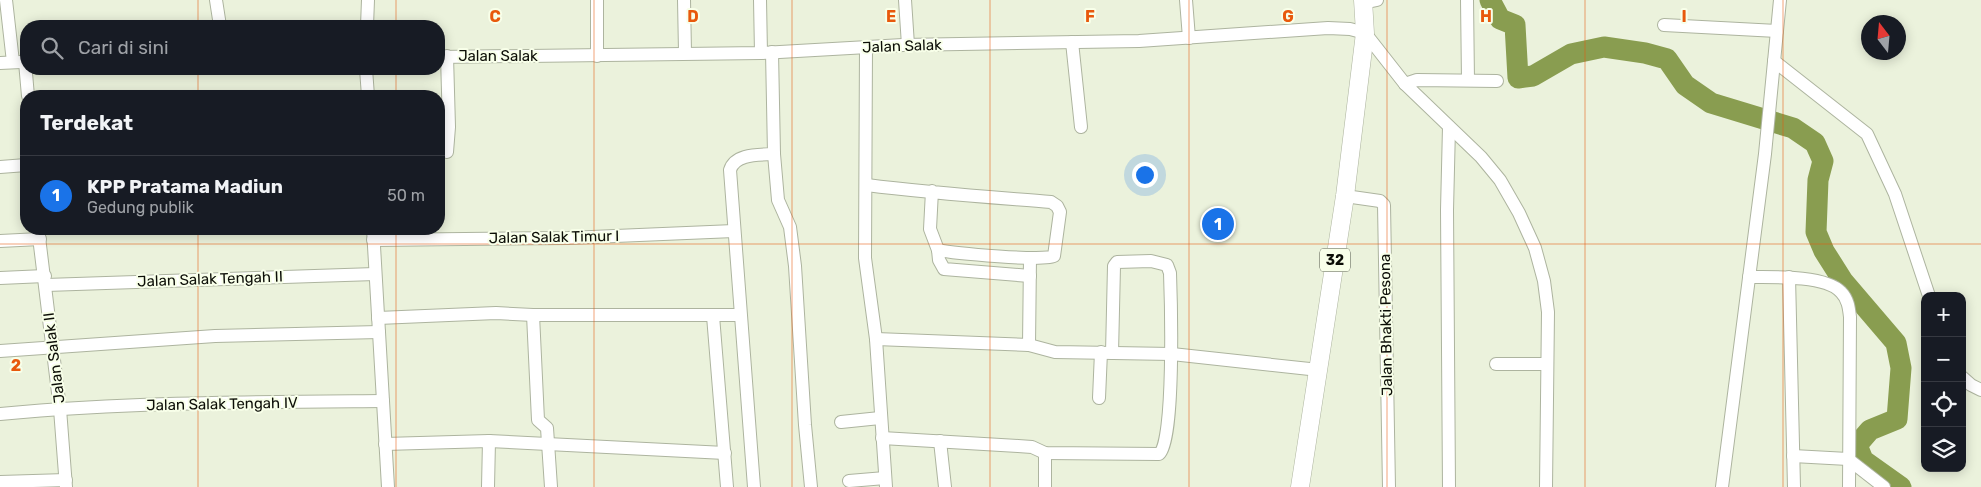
<!DOCTYPE html>
<html lang="id">
<head>
<meta charset="utf-8">
<style>
  :root { --surface:#171b24; --page:#20242c; --text:#f1f3f6; --muted:#9ea1a6; --line:#363941; --accent:#1a73e8 }
  body { margin:0; font-family:Rubik,sans-serif; background:var(--page); color:var(--text) }
  .controls { position:absolute; right:15px; bottom:15px; display:grid; overflow:hidden; border-radius:10px; box-shadow:0 2px 12px #0003 }
  .controls button { width:45px; height:45px; display:grid; place-items:center; padding:0; border:0; border-bottom:1px solid var(--line); background:var(--surface); color:var(--text); font:25px sans-serif }
  .compass { position:absolute; left:1861px; top:15px; width:45px; height:45px; border-radius:50%; background:var(--surface); box-shadow:0 2px 12px #0003; rotate:344deg }
  .you { position:absolute; left:1144px; top:174px; width:18px; height:18px; margin:-12px; border:4px solid #fff; border-radius:50%; background:#1a73e8; box-shadow:0 0 0 8px #1a73e833 }
  .badge { display:grid; place-items:center; width:32px; height:32px; border-radius:50%; background:var(--accent); color:#fff; font-size:16px; font-weight:700 }
  .pin { position:absolute; translate:-50% -50%; border:2px solid #fff; box-shadow:0 1px 5px #0006 }
  .list { margin:0; padding:0; list-style:none }
  h2 { display:flex; justify-content:space-between; align-items:center; height:65px; margin:0; padding:0 20px; font-size:21px }
  h2 small { font-size:16px; font-weight:400; color:var(--muted) }
  .list li { display:grid; grid-template-columns:32px 1fr auto; gap:15px; align-items:center; box-sizing:border-box; height:80px; padding:0 20px; border-top:1px solid var(--line) }
  .list b { display:block; font-size:19px; white-space:nowrap }
  .list p { margin:0; font-size:16px; white-space:nowrap; color:var(--muted) }
  .list em { font-size:16px; font-style:normal; color:var(--muted) }
  .icon { flex:none; width:28px; height:28px; fill:none; stroke:currentColor; stroke-width:2; stroke-linecap:round; stroke-linejoin:round }
  .map { position:relative; flex:none; width:1981px; height:487px; overflow:hidden }
  .search { position:absolute; background:var(--surface); box-shadow:0 2px 12px #0003; left:20px; top:20px; width:425px; height:55px; display:flex; align-items:center; gap:12px; box-sizing:border-box; padding:0 18px; border-radius:20px; color:var(--muted); font-size:19px }
  .panel { position:absolute; background:var(--surface); box-shadow:0 2px 12px #0003; left:20px; top:90px; width:425px; height:145px; border-radius:20px }
  .map>svg:first-child { display:block }
  .lines { fill:none; stroke-linecap:round; stroke-linejoin:round }
  .river { stroke:#899d50; stroke-width:21 }
  .minor-casing { stroke:#adb49f; stroke-width:14 }
  .highway-casing { stroke:#adb49f; stroke-width:19 }
  .minor { stroke:#fff; stroke-width:12 }
  .highway { stroke:#fff; stroke-width:18 }
  .grid { fill:none; stroke:#e8590c; stroke-width:1; stroke-opacity:0.55 }
  .labels { text-anchor:middle; stroke-width:4; stroke-linejoin:round; paint-order:stroke }
  .shield { fill:#f8ffe9; stroke:#53564b; stroke-width:1 }
  .shield-label { font-size:14px; font-weight:bold; fill:#0c0e07 }
  .street-label { font-size:15px; fill:#0c0e07; stroke:#f8ffe9 }
  .grid-label { font-size:16px; text-anchor:middle; font-weight:bold; fill:#e8590c; stroke:#f8ffe9; stroke-width:4; stroke-linejoin:round; paint-order:stroke }
</style>
</head>
<body>
<div class="map">
<svg width="1981" height="487" viewBox="0 0 1981 487">
  <rect width="100%" height="100%" fill="#ebf2dc"/>
  <g class="lines">
    <polyline class="river" points="1490,0 1500,19 1515,25 1518,78 1533,76 1571,54 1604,47 1645,53 1667,59 1685,85 1711,103 1793,128 1815,143 1823,161 1818,180 1816,232 1824,251 1843,281 1896,343 1901,368 1897,419 1870,430 1857,445 1863,460 1901,487"/>
    <g class="minor-casing">
      <g id="minor">
        <polyline points="6,0 13,62"/>
        <polyline points="216,0 220,26"/>
        <polyline points="684,0 685,52"/>
        <polyline points="760,0 761,53"/>
        <polyline points="905,0 908,45"/>
        <polyline points="1186,0 1189,38"/>
        <polyline points="1467,0 1468,80"/>
        <polyline points="1363,3 1377,0"/>
        <polyline points="1664,25 1777,31"/>
        <polyline points="367,26 368,0"/>
        <polyline points="1072,42 1081,127"/>
        <polyline points="866,47 865,258 876,339 886,487"/>
        <polyline points="447,56 449,127 447,152"/>
        <polyline points="597,56 597,0"/>
        <polyline points="439,57 761,53 903,45 1139,41 1328,28 1350,29 1365,33 1405,84 1481,157 1500,180 1519,213 1535,248 1544,281 1548,312 1546,487"/>
        <polyline points="1774,61 1867,134 1895,194 1929,296"/>
        <polyline points="25,62 28,96"/>
        <polyline points="0,63 21,62"/>
        <polyline points="366,69 368,96"/>
        <polyline points="1405,84 1417,80 1497,81"/>
        <polyline points="1449,127 1447,210 1449,487"/>
        <polyline points="774,154 778,200 790,227 795,266 805,425 811,487"/>
        <polyline points="0,167 26,165"/>
        <path d="M867,185C928,193 989,197 1051,202L1057,206L1060,212L1054,256C1047,262 952,253 938,250L930,229L932,191"/>
        <polyline points="1345,196 1380,201 1384,205 1389,487"/>
        <polyline points="38,229 60,409 66,487"/>
        <polyline points="373,229 388,487"/>
        <polyline points="373,240 568,238 734,231"/>
        <polyline points="0,241 40,239"/>
        <polyline points="938,250 939,260 944,269 1030,276"/>
        <polyline points="1030,258 1029,345 1055,352 1172,354 1319,370"/>
        <path d="M1749,277C1771,277 1826,275 1841,292C1848,299 1849,308 1850,317L1849,487"/>
        <polyline points="1789,277 1794,487"/>
        <polyline points="0,278 45,276"/>
        <polyline points="46,285 375,274"/>
        <polyline points="533,315 538,420 547,428 551,487"/>
        <polyline points="713,316 727,487"/>
        <polyline points="378,318 496,313 533,315 740,315"/>
        <polyline points="876,339 1029,345"/>
        <polyline points="0,351 215,336 379,332"/>
        <polyline points="1496,364 1547,364"/>
        <polyline points="1962,377 1971,385 1981,390"/>
        <polyline points="1099,398 1101,352"/>
        <path d="M0,414C127,402 255,402 383,401"/>
        <polyline points="841,422 880,418"/>
        <path d="M882,438L1018,446L1032,447L1045,453L1159,454C1175,442 1171,300 1170,273L1167,265L1151,261L1117,262L1114,266L1112,353"/>
        <polyline points="940,441 945,487"/>
        <polyline points="385,444 489,441 725,453"/>
        <polyline points="1793,456 1848,459 1884,487"/>
        <polyline points="849,481 885,478"/>
        <polyline points="0,482 66,480"/>
        <polyline points="488,487 489,441"/>
        <path d="M754,487L730,170C735,153 760,155 774,154L772,52"/>
        <polyline points="1045,487 1045,453"/>
        <polyline points="1722,487 1765,154 1780,0"/>
      </g>
    </g>
    <g class="highway-casing">
      <polyline id="highway" points="1300,487 1345,196 1365,33 1363,0"/>
    </g>
    <use href="#minor" class="minor"/>
    <use href="#highway" class="highway"/>
  </g>
  <path class="grid" d="M198,0V26M396,0V26M594,0V487M792,0V487M990,0V487M1189,0V487M1387,0V487M1585,0V487M1783,0V487M198,69V96M396,69V96M198,229V487M396,229V487M0,244H1981"/>
  <g class="labels">
    <rect class="shield" x="1320" y="248.5" width="30" height="23" rx="4"/>
    <g class="shield-label">
      <text x="1335" y="265">32</text>
    </g>
    <g class="street-label">
      <text transform="translate(902 46) rotate(-2)" y="5">Jalan Salak</text>
      <text x="498" y="61">Jalan Salak</text>
      <text transform="translate(554 237) rotate(-1)" y="5">Jalan Salak Timur I</text>
      <text transform="translate(210 279) rotate(-2)" y="5">Jalan Salak Tengah II</text>
      <text transform="translate(1386 325) rotate(-91)" y="5">Jalan Bhakti Pesona</text>
      <text transform="translate(54 358) rotate(-97)" y="5">Jalan Salak II</text>
      <text transform="translate(222 404) rotate(-1)" y="5">Jalan Salak Tengah IV</text>
    </g>
  </g>
  <g class="grid-label">
    <text x="495" y="22">C</text>
    <text x="693" y="22">D</text>
    <text x="891" y="22">E</text>
    <text x="1090" y="22">F</text>
    <text x="1288" y="22">G</text>
    <text x="1486" y="22">H</text>
    <text x="1684" y="22">I</text>
    <text x="16" y="371">2</text>
  </g>
</svg>
<div class="controls">
<button>+</button>
<button>−</button>
<button><svg class="icon" aria-label="locate" viewBox="0 0 24 24"><circle cx="12" cy="12" r="6"/><path d="M12 2v4M12 18v4M2 12h4M18 12h4"/></svg></button>
<button><svg class="icon" aria-label="layers" viewBox="0 0 24 24"><path d="M12 4l9 5-9 5-9-5zM3 14l9 5 9-5"/></svg></button>
</div>
<svg class="compass" viewBox="-18 -18 36 36"><path d="M0-13l5 13h-10z" fill="#e53935"/><path d="M0 13l5-13h-10z" fill="#9ea1a6"/></svg>
<div class="you"></div>
<div class="pin badge" style="left:1218px;top:224px">1</div>
<div class="search"><svg class="icon" aria-label="search" viewBox="0 0 24 24"><circle cx="10" cy="10" r="6"/><path d="M15 15l6 6"/></svg>Cari di sini</div>
<section class="panel">
<h2>Terdekat<small></small></h2>
<ul class="list">
<li><span class="badge">1</span><div><b>KPP Pratama Madiun</b><p>Gedung publik</p></div><em>50 m</em></li>
</ul>
</section>
</div>
</body>
</html>
